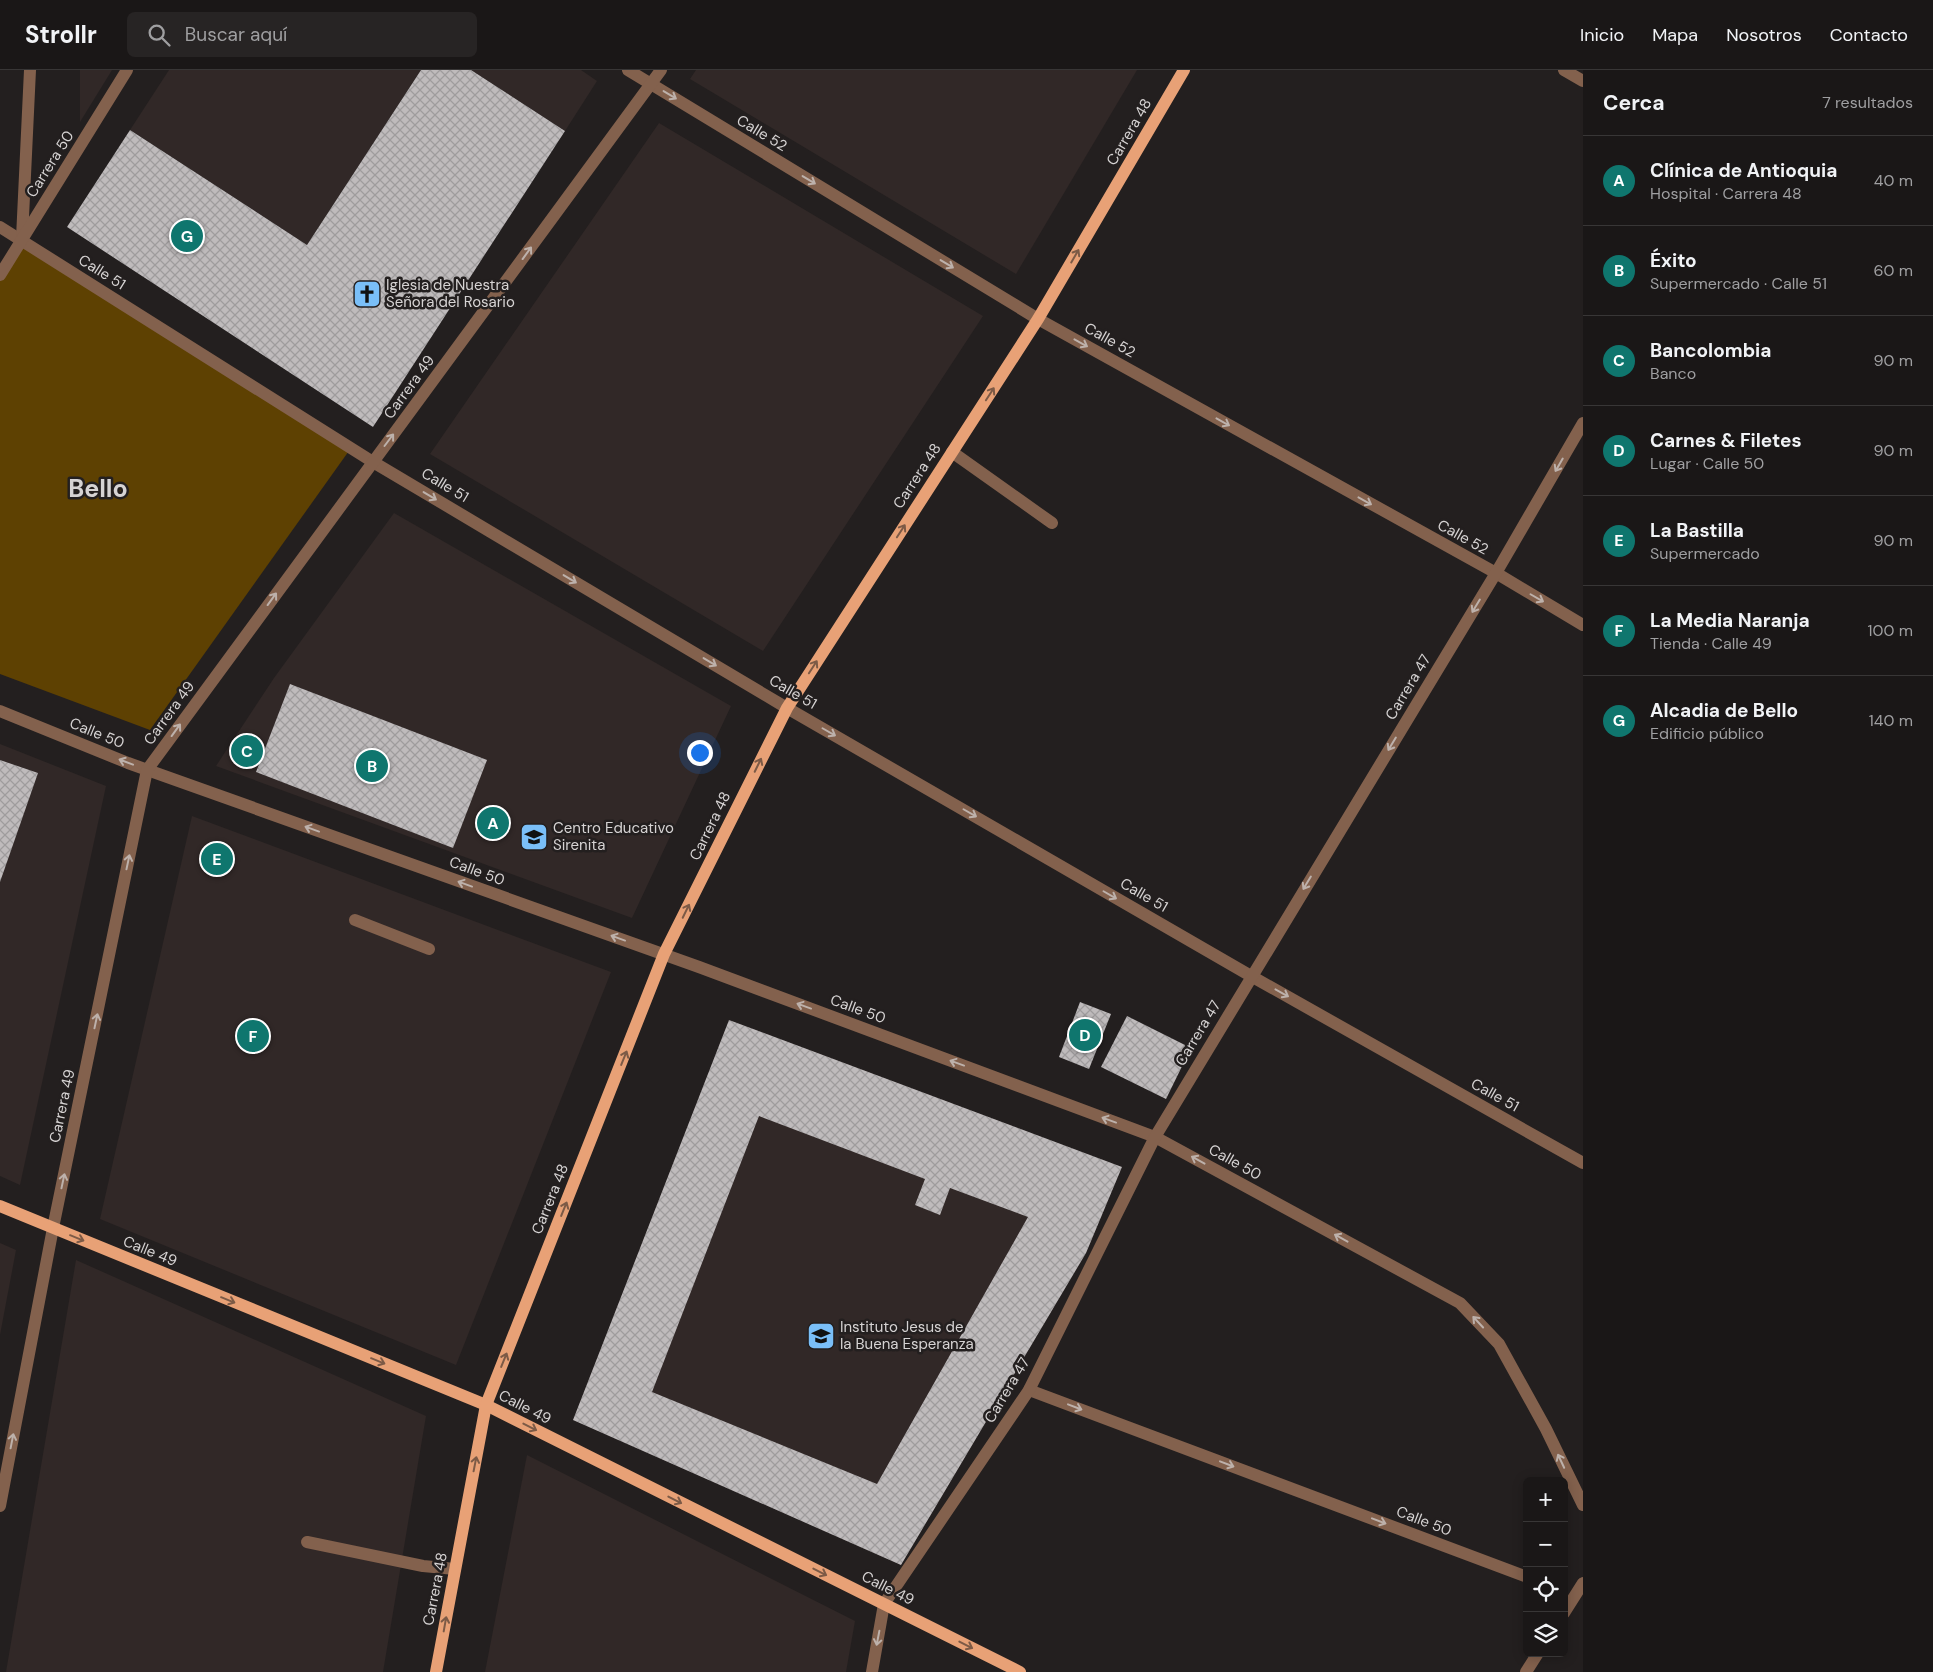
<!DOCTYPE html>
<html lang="es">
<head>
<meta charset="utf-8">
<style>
  :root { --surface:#1a1717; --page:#272424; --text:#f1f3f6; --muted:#9f9fa1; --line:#383636; --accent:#0f766e }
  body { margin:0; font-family:"DM Sans",sans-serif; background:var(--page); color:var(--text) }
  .controls { position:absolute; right:15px; bottom:15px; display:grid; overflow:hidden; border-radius:8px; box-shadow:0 2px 12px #0003 }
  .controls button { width:45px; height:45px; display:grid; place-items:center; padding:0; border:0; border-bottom:1px solid var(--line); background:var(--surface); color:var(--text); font:25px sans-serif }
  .you { position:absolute; left:699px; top:682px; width:18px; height:18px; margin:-12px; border:4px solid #fff; border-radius:50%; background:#1a73e8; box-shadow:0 0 0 8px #1a73e833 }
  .badge { display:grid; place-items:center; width:32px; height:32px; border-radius:50%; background:var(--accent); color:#fff; font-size:16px; font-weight:700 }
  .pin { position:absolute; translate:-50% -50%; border:2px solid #fff; box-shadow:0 1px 5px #0006 }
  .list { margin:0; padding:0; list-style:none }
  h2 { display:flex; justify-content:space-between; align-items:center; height:65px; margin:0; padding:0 20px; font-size:21px }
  h2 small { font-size:16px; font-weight:400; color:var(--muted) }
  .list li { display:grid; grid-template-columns:32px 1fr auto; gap:15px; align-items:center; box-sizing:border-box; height:90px; padding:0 20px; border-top:1px solid var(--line) }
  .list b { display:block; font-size:19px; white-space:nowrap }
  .list p { margin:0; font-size:16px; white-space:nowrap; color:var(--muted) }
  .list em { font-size:16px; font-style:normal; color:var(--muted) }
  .icon { flex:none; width:28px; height:28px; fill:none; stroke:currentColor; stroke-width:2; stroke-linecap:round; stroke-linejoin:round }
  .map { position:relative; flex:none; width:1583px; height:1602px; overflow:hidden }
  header { display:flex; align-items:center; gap:30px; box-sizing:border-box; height:70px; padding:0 25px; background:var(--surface); border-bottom:1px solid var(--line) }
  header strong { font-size:24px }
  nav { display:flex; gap:28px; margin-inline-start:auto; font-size:18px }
  .search { width:350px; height:45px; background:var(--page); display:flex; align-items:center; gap:12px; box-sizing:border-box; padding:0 18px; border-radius:8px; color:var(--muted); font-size:19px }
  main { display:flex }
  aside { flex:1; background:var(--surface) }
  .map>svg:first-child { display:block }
  .built { fill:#312827 }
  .green { fill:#5e4102 }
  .building { fill:url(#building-cross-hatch); fill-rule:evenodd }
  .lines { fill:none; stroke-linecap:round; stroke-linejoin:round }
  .minor { stroke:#83614d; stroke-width:12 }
  .major { stroke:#e8a176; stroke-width:12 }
  .oneway { stroke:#bdb1ab }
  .oneway2 { stroke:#7c5a46 }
  .labels { text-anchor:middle; stroke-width:5; stroke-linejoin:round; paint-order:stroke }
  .street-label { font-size:15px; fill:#d6d3d3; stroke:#231f1f }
  .poi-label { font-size:15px; fill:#d6d3d3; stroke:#231f1f; text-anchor:start }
  .town-label { font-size:25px; font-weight:bold; fill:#d6d3d3; stroke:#231f1f }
</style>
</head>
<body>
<header>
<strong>Strollr</strong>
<div class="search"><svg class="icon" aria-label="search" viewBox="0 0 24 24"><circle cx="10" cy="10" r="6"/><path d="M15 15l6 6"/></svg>Buscar aquí</div>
<nav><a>Inicio</a><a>Mapa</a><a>Nosotros</a><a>Contacto</a></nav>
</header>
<main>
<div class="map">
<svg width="1583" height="1602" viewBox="0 0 1583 1602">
  <defs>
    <pattern id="building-cross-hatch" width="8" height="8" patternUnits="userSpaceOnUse" patternTransform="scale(1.25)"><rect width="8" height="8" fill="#bfbbbc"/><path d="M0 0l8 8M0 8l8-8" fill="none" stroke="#9f9c9d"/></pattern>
  </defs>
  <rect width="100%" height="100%" fill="#231f1f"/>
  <g class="built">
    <polygon points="80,0 112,0 80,52"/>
    <polygon points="169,0 421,0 307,175 130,60"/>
    <polygon points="471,0 581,0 597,11 565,61"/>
    <polygon points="696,0 1137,0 1016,204 690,9"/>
    <polygon points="659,53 983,246 763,581 430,384"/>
    <polygon points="394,443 731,636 632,848 216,696 274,608"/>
    <polygon points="0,674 106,716 20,1115 0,1106"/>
    <polygon points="192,746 611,902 456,1295 100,1149"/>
    <polygon points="729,950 1122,1097 1086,1183 901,1495 573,1350"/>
    <polygon points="0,1173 16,1180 0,1265"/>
    <polygon points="76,1190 426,1346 383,1602 6,1602"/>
    <polygon points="527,1385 855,1551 846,1602 485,1602"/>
  </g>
  <polygon class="green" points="21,170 351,378 150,660 0,604 0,205"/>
  <g class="building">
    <polygon points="421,0 471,0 565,61 373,357 67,157 130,60 307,175"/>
    <polygon points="290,614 487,690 453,778 256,702"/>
    <polygon points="0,690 38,703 0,812"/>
    <polygon points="1080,932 1111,944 1089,999 1059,987"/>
    <polygon points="1127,946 1191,978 1166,1029 1101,997"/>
    <path d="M729,950L1122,1097L1086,1183L901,1495L573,1350ZM759,1046L925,1109L915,1135L940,1145L950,1118L1028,1147L877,1414L652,1322Z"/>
  </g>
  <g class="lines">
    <g class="minor">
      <polyline points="628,0 1038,249 1496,503 1583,555"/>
      <polyline points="1564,0 1583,11"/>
      <polyline points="0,157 373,392 787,638 1251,906 1583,1093"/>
      <polyline points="22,168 30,0"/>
      <polyline points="0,205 127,0"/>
      <polyline points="952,382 1052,453"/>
      <polyline points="0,641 128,693 699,897 1155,1067 1460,1233 1499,1274 1546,1359 1583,1435"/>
      <polyline points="355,850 429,879"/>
      <polyline points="1029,1320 1527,1507"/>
      <polyline points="0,1436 53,1158 147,700 661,0"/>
      <polyline points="307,1472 423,1496 455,1499"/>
      <polyline points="1564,1543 1583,1513"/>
      <polyline points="872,1602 884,1534 1029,1320 1155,1067 1496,503 1583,353"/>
      <polyline points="1526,1602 1538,1583"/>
    </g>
    <g class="major">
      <polyline points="0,1136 486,1335 1020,1602"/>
      <polyline points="436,1602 486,1335 664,884 787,638 1038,249 1184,0"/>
    </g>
  </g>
  <defs><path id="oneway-shaft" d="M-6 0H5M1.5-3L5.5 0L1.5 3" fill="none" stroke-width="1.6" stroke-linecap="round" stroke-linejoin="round" transform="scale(1.25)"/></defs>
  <g class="oneway">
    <use href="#oneway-shaft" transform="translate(670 25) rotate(31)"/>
    <use href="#oneway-shaft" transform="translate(809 110) rotate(31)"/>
    <use href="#oneway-shaft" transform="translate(527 183) rotate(-54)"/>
    <use href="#oneway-shaft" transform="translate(947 194) rotate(31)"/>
    <use href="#oneway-shaft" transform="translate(1081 273) rotate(29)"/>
    <use href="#oneway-shaft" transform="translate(1223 352) rotate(29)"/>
    <use href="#oneway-shaft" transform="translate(389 370) rotate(-53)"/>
    <use href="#oneway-shaft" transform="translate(1559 395) rotate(120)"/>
    <use href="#oneway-shaft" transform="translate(430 426) rotate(31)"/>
    <use href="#oneway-shaft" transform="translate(1365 431) rotate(29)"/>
    <use href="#oneway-shaft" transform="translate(570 509) rotate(31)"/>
    <use href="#oneway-shaft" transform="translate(1537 528) rotate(30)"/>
    <use href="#oneway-shaft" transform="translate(272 529) rotate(-54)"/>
    <use href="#oneway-shaft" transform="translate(1476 536) rotate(121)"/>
    <use href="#oneway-shaft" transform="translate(710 592) rotate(31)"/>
    <use href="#oneway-shaft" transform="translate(176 660) rotate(-54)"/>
    <use href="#oneway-shaft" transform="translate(829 662) rotate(30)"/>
    <use href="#oneway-shaft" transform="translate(1392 674) rotate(121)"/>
    <use href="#oneway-shaft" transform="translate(126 692) rotate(-159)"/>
    <use href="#oneway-shaft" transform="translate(970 743) rotate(30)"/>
    <use href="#oneway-shaft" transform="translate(312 759) rotate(-160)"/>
    <use href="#oneway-shaft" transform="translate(128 792) rotate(-78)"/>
    <use href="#oneway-shaft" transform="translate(1307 813) rotate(121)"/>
    <use href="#oneway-shaft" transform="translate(465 814) rotate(-160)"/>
    <use href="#oneway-shaft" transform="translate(1110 825) rotate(30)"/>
    <use href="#oneway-shaft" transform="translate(618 868) rotate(-160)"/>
    <use href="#oneway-shaft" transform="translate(1282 923) rotate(29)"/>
    <use href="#oneway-shaft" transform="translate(804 936) rotate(-160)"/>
    <use href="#oneway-shaft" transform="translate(96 951) rotate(-78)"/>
    <use href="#oneway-shaft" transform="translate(957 993) rotate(-160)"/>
    <use href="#oneway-shaft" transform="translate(1109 1050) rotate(-160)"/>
    <use href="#oneway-shaft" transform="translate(1198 1090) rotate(-151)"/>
    <use href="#oneway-shaft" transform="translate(63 1111) rotate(-78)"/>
    <use href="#oneway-shaft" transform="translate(1341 1168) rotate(-151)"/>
    <use href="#oneway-shaft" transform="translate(1478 1252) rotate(-133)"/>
    <use href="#oneway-shaft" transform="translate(1075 1337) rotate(21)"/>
    <use href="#oneway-shaft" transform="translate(12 1371) rotate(-79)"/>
    <use href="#oneway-shaft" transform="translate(1561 1391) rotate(-115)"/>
    <use href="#oneway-shaft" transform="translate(1227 1394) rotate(21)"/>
    <use href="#oneway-shaft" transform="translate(1379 1451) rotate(21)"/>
    <use href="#oneway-shaft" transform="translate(878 1568) rotate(101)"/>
  </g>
  <g class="oneway2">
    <use href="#oneway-shaft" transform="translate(1075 186) rotate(-60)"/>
    <use href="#oneway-shaft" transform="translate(990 324) rotate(-57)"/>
    <use href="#oneway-shaft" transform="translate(901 461) rotate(-57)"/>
    <use href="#oneway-shaft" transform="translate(813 597) rotate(-57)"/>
    <use href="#oneway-shaft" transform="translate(758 695) rotate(-64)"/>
    <use href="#oneway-shaft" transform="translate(686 841) rotate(-64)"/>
    <use href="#oneway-shaft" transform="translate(624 988) rotate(-68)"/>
    <use href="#oneway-shaft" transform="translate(564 1139) rotate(-68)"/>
    <use href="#oneway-shaft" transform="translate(77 1168) rotate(22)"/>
    <use href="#oneway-shaft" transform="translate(228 1230) rotate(22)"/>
    <use href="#oneway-shaft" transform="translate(504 1290) rotate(-68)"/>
    <use href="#oneway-shaft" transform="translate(378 1291) rotate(22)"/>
    <use href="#oneway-shaft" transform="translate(530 1357) rotate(27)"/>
    <use href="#oneway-shaft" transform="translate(475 1394) rotate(-79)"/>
    <use href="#oneway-shaft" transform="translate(675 1430) rotate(27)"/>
    <use href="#oneway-shaft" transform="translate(820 1502) rotate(27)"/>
    <use href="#oneway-shaft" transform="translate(445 1554) rotate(-80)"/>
    <use href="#oneway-shaft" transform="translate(966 1575) rotate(27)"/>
  </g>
  <defs>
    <g id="church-square" transform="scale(1.4375)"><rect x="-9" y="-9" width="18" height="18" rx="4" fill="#7abff8" stroke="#231f1f"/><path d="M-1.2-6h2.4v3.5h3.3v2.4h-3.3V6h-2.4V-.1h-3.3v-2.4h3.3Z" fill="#111"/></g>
    <g id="school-square" transform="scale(1.4375)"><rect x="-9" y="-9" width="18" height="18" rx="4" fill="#7abff8" stroke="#231f1f"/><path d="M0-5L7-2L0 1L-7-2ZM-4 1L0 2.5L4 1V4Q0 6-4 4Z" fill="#111"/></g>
  </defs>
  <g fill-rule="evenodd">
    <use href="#church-square" x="367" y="224"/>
    <use href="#school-square" x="534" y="767"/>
    <use href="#school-square" x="821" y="1266"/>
  </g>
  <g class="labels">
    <g class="street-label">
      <text transform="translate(1129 62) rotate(-60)" y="5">Carrera 48</text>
      <text transform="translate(762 63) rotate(31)" y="5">Calle 52</text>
      <text transform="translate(50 94) rotate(-58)" y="5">Carrera 50</text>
      <text transform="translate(102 202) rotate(32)" y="5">Calle 51</text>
      <text transform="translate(1110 270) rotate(29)" y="5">Calle 52</text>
      <text transform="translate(409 317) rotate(-54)" y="5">Carrera 49</text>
      <text transform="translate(917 406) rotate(-57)" y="5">Carrera 48</text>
      <text transform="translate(445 415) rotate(31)" y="5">Calle 51</text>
      <text transform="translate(1463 467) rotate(29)" y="5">Calle 52</text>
      <text transform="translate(1408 617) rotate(-59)" y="5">Carrera 47</text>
      <text transform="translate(793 622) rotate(30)" y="5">Calle 51</text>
      <text transform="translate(169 643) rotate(-54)" y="5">Carrera 49</text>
      <text transform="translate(97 663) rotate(22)" y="5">Calle 50</text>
      <text transform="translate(710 756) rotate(-64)" y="5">Carrera 48</text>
      <text transform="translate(477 801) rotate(20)" y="5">Calle 50</text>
      <text transform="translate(1144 825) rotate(30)" y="5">Calle 51</text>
      <text transform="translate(858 939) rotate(20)" y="5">Calle 50</text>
      <text transform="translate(1198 963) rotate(-59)" y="5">Carrera 47</text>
      <text transform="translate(1495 1025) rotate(29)" y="5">Calle 51</text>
      <text transform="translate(62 1036) rotate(-78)" y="5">Carrera 49</text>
      <text transform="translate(1235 1092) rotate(29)" y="5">Calle 50</text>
      <text transform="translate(550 1129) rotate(-68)" y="5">Carrera 48</text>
      <text transform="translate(150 1181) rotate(22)" y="5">Calle 49</text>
      <text transform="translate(1007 1320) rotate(-59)" y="5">Carrera 47</text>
      <text transform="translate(525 1337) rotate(27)" y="5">Calle 49</text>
      <text transform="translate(1424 1451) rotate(21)" y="5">Calle 50</text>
      <text transform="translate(888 1518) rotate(27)" y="5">Calle 49</text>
      <text transform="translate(435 1519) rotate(-79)" y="5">Carrera 48</text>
    </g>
    <g class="poi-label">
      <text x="386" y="220">Iglesia de Nuestra<tspan x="386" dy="17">Señora del Rosario</tspan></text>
      <text x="553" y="763">Centro Educativo<tspan x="553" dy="17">Sirenita</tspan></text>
      <text x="840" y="1262">Instituto Jesus de<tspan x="840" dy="17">la Buena Esperanza</tspan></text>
    </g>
    <g class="town-label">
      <text x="98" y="427">Bello</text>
    </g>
  </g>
</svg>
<div class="controls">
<button>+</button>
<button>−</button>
<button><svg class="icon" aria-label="locate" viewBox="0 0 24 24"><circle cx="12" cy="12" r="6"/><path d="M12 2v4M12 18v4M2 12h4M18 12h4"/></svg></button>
<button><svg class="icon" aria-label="layers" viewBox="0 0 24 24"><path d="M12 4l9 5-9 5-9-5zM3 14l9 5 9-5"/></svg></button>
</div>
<div class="you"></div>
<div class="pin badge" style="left:493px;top:753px">A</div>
<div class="pin badge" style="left:372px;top:696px">B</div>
<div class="pin badge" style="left:247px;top:681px">C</div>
<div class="pin badge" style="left:1085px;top:965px">D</div>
<div class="pin badge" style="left:217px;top:789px">E</div>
<div class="pin badge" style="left:253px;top:966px">F</div>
<div class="pin badge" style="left:187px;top:166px">G</div>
</div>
<aside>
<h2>Cerca<small>7 resultados</small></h2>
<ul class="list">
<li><span class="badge">A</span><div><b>Clínica de Antioquia</b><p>Hospital · Carrera 48</p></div><em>40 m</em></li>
<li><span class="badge">B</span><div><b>Éxito</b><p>Supermercado · Calle 51</p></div><em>60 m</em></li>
<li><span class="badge">C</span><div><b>Bancolombia</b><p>Banco</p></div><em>90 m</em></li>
<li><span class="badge">D</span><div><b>Carnes &amp; Filetes</b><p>Lugar · Calle 50</p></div><em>90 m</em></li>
<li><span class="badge">E</span><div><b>La Bastilla</b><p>Supermercado</p></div><em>90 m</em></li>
<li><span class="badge">F</span><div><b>La Media Naranja</b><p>Tienda · Calle 49</p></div><em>100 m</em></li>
<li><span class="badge">G</span><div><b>Alcadia de Bello</b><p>Edificio público</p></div><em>140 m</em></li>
</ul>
</aside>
</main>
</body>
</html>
